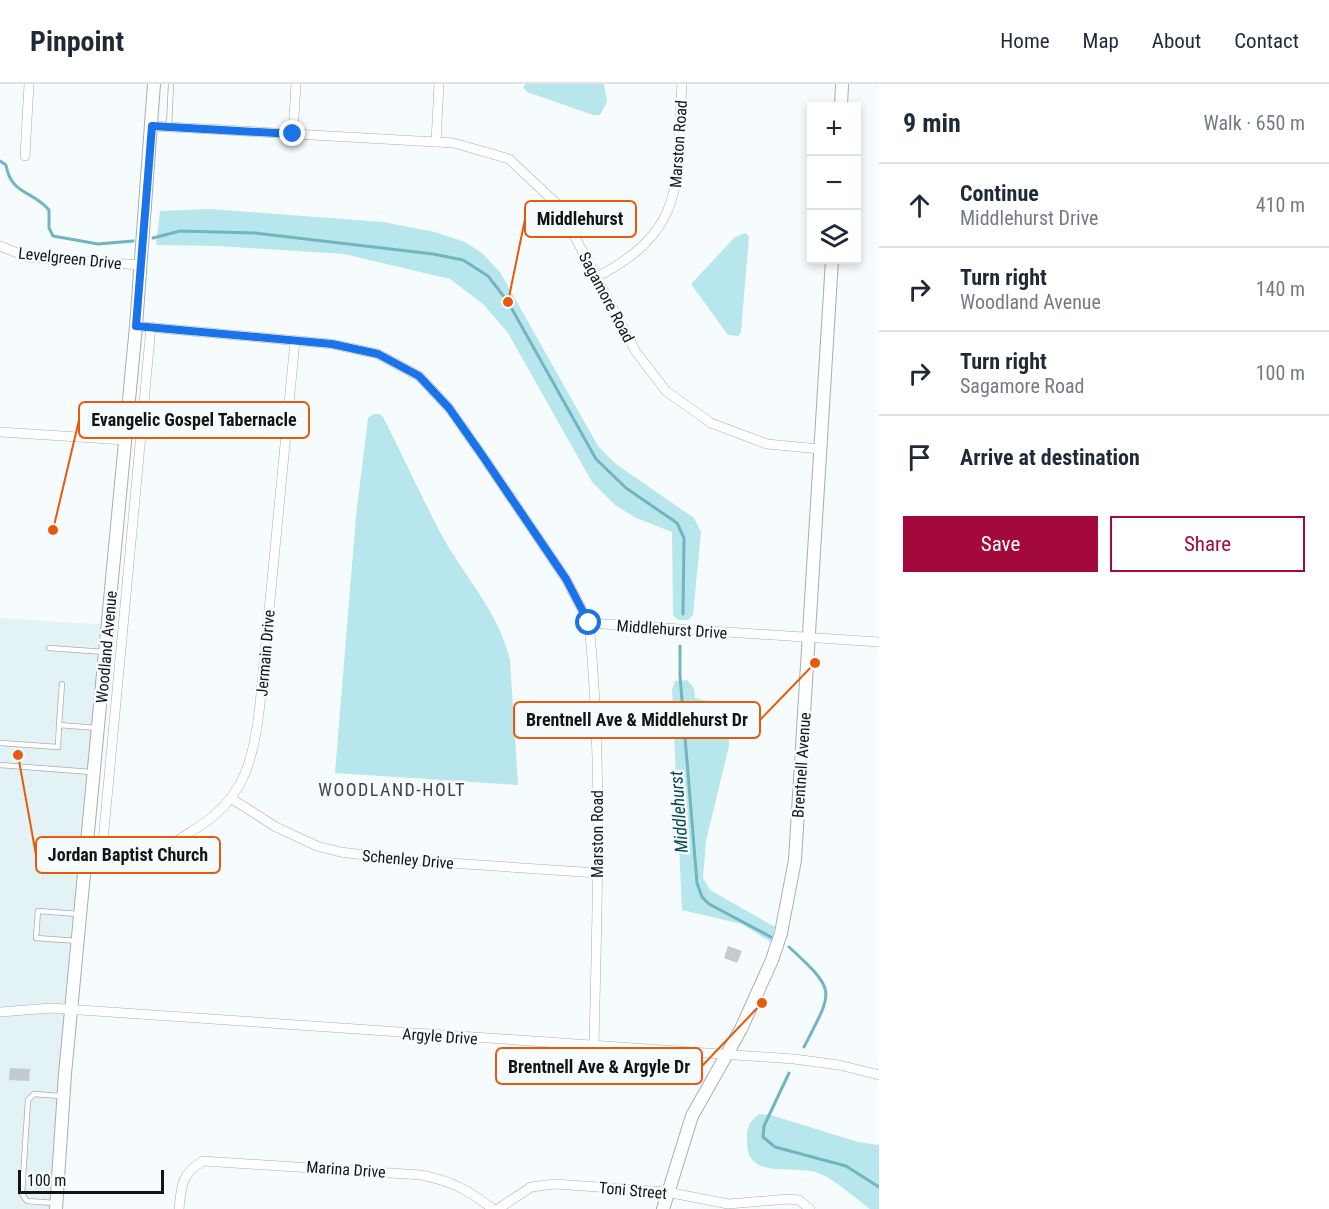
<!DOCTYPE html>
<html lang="en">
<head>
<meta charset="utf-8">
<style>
  :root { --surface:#fff; --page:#f6f6f7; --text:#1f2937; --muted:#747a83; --line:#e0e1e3; --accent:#a4093b }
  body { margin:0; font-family:"Roboto Condensed",sans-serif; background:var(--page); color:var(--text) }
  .controls { position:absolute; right:18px; top:18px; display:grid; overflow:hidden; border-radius:0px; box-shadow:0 3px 9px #0003 }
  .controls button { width:54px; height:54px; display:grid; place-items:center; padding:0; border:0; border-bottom:2px solid var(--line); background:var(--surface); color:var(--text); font:30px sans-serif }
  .scale { position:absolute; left:18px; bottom:15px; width:146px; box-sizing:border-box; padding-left:6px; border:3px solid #131515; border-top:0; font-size:16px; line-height:21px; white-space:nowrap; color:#131515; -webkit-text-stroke:4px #f6fcfd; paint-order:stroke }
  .stop { position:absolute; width:18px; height:18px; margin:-14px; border:4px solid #1a73e8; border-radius:50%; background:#fff }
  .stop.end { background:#1a73e8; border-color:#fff; box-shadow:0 2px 6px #0008 }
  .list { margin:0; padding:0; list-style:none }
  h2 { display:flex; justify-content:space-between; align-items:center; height:78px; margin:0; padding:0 24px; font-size:26px }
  h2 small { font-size:20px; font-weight:400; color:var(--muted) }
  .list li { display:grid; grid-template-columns:39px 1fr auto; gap:18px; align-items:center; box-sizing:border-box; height:84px; padding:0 24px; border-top:2px solid var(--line) }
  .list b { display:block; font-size:22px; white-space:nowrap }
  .list p { margin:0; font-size:20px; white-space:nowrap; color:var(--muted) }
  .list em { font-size:20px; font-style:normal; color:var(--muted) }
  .actions { display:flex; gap:12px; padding:18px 24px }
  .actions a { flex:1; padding:14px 0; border:2px solid var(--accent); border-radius:0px; text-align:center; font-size:21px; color:var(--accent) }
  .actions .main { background:var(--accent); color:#fff }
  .icon { flex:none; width:33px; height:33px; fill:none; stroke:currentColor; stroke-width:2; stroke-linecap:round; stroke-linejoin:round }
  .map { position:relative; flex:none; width:879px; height:1125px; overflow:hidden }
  header { display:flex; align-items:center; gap:36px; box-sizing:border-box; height:84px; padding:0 30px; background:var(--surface); border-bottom:2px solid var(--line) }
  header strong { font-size:28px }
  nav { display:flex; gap:33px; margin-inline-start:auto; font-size:21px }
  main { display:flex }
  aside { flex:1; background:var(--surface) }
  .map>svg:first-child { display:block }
  .built { fill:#e3f3f5 }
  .green { fill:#b8e6ed }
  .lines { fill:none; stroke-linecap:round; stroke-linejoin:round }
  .stream { stroke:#72b5be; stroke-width:3 }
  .building { fill:#c5cbcc }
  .service-casing { stroke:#a8aeaf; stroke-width:6 }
  .minor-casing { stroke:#a8aeaf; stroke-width:10 }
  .tertiary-casing { stroke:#a8aeaf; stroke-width:14 }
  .service { stroke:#fff; stroke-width:4.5 }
  .minor { stroke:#fff; stroke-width:9 }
  .tertiary { stroke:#fff; stroke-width:12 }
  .route { stroke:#1a73e8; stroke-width:8 }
  .labels { text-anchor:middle; stroke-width:5; stroke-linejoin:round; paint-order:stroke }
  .street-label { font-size:16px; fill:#131515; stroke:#f6fcfd }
  .neighbourhood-label { font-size:18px; letter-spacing:1.5px; fill:#414647; stroke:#f6fcfd }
  .water-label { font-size:18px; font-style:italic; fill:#08484f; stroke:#f6fcfd }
  .leader { fill:none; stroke:#e8590c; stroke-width:2 }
  .callout-dot { fill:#e8590c; stroke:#f6fcfd; stroke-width:2 }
  .callout { fill:#f6fcfd; stroke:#e8590c; stroke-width:2 }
  .callout-label { font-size:18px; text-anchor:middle; font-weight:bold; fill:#131515 }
</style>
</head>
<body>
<header>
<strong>Pinpoint</strong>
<nav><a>Home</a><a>Map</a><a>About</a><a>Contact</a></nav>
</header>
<main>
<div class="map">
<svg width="879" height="1125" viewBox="0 0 879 1125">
  <rect width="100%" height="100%" fill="#f6fcfd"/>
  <polygon class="built" points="0,534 107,541 57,1125 0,1125"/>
  <g class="green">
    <polygon points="526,0 604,0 607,18 600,31 593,31 527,8 523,3"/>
    <polygon points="210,125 383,138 435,148 465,158 482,169 500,188 598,362 616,380 694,434 701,448 693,531 688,536 678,536 673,531 672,448 636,434 615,421 592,398 508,249 483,220 450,195 344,170 218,162 156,161 160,127"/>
    <polygon points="745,149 749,152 741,248 738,252 728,251 691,200 735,153"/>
    <path d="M373,330H380L383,333C403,372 421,412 441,450C464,492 499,528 510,576L518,701L335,689L356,432L368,334Z"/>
    <polygon points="687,596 694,604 695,614 720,620 728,629 729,662 706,757 703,794 710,806 775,843 771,858 742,840 682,826 672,606 675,597"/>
    <path d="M759,1030L771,1031L858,1058L879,1061V1125H870C855,1114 838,1098 821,1090C794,1079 747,1098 747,1058C746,1046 749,1037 759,1030Z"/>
  </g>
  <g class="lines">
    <g class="stream">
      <path d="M0,77L6,81C11,111 32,106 49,126V144L53,152L98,160L133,157"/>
      <polyline points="153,154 180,147 255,149 433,170 463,176 488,192 508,218 596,375 626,404 677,439 684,454 683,530"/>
      <polyline points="680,562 680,592 697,799 702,813 709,820 771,853"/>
      <path d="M789,863C838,908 833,906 804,963"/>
      <polyline points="789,989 764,1042 763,1053 775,1063 846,1082 879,1103"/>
    </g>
  </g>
  <g class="building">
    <polygon points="728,862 742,867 737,879 724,874"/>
    <polygon points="10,984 30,985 29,997 9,996"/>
  </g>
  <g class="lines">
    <g class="service-casing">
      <g id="service">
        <polyline points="169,43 171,0"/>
        <polyline points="49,564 105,568"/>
        <polyline points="59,641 62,600"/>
        <polyline points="0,659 58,663 59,641 98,644"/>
        <polyline points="0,681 91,688"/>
        <polyline points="78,857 36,854 38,827 78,830"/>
        <polyline points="54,1119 27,1117 22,1110 28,1016 34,1010 61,1012"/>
      </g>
    </g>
    <g class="minor-casing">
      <g id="minor">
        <polyline points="152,42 454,59 509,75 558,121 636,268 666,307 711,339 767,360 820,365"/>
        <polyline points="293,50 296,0"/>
        <polyline points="436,58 439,0"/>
        <polyline points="25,72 29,0"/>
        <polyline points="0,162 27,173 141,181"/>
        <path d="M597,193C692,143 675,93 682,0"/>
        <polyline points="136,242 332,260 378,270 419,292 449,324 482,371 566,495 589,539 879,558"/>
        <polyline points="0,348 125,356"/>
        <path d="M589,539C603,680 597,821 594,962"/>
        <polyline points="232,715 276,743 317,762 340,768 406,776 598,789"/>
        <polyline points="102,768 151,243"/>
        <path d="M86,769C107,768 146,769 164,763C174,760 184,752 192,747C244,717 254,676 260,620L295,257"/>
        <polyline points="0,928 51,924 794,975 839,981 879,991"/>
        <path d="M179,1125C181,1102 182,1089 203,1077L421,1091C452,1097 468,1106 493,1125"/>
        <polyline points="498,1125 531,1103 555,1100 667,1108 728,1120 788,1115 799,1116 810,1125"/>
      </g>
    </g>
    <g class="tertiary-casing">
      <g id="tertiary">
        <polyline points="841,22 842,0"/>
        <polyline points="56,1125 65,990 136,242 154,0"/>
        <polyline points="663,1125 692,1032 741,945 772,876 781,849 795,776 832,176"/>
      </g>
    </g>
    <use href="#service" class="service"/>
    <use href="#minor" class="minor"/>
    <use href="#tertiary" class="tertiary"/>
  </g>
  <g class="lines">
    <polyline class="route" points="293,50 152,42 136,242 332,260 378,270 419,292 449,324 482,371 566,495 589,539"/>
  </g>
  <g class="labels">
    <g class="street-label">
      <text transform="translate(678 60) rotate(-86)" y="6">Marston Road</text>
      <text transform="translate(70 174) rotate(6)" y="6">Levelgreen Drive</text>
      <text transform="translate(607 213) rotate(62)" y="6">Sagamore Road</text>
      <text transform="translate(672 545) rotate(4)" y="6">Middlehurst Drive</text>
      <text transform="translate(106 563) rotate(-85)" y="6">Woodland Avenue</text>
      <text transform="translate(265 569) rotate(-85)" y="6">Jermain Drive</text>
      <text transform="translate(801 681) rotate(-86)" y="6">Brentnell Avenue</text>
      <text transform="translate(597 750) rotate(-90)" y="6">Marston Road</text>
      <text transform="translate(408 775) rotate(5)" y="6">Schenley Drive</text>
      <text transform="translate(440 952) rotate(4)" y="6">Argyle Drive</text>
      <text transform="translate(346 1085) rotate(4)" y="6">Marina Drive</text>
      <text transform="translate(633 1106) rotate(5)" y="6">Toni Street</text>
    </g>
    <g class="neighbourhood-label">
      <text x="392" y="712">WOODLAND-HOLT</text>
    </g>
    <g class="water-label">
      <text transform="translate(679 728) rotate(-94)" y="6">Middlehurst</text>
    </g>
  </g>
  <path class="leader" d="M508 218L525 135M53 446L79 336M815 579L760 636M18 671L36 771M762 919L702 982"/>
  <g class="callout-dot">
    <circle cx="508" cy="218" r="6"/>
    <circle cx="53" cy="446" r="6"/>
    <circle cx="815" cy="579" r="6"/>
    <circle cx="18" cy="671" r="6"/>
    <circle cx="762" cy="919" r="6"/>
  </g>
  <g class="callout">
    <rect x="525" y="117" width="111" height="36" rx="6"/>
    <rect x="79" y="318" width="230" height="36" rx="6"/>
    <rect x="514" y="618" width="246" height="36" rx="6"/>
    <rect x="36" y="753" width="184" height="36" rx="6"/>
    <rect x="496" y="964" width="206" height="36" rx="6"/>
  </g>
  <g class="callout-label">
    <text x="580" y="141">Middlehurst</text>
    <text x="194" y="342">Evangelic Gospel Tabernacle</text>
    <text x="637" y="642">Brentnell Ave &amp; Middlehurst Dr</text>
    <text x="128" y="777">Jordan Baptist Church</text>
    <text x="599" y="989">Brentnell Ave &amp; Argyle Dr</text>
  </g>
</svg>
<div class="controls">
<button>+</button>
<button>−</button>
<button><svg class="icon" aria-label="layers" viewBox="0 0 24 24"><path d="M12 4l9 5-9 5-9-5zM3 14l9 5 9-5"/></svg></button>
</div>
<div class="scale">100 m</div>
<div class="stop" style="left:589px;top:539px"></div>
<div class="stop end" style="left:293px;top:50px"></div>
</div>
<aside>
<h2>9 min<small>Walk · 650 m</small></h2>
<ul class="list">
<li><svg class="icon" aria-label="ahead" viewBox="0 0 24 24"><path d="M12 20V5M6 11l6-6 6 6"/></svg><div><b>Continue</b><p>Middlehurst Drive</p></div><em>410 m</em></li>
<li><svg class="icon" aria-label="right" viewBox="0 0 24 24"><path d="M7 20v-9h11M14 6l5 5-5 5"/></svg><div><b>Turn right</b><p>Woodland Avenue</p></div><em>140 m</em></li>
<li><svg class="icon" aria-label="right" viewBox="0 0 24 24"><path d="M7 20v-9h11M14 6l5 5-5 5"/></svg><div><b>Turn right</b><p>Sagamore Road</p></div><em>100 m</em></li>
<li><svg class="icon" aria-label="arrive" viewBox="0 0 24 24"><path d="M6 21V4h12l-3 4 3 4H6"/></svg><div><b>Arrive at destination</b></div></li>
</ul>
<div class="actions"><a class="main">Save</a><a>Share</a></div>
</aside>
</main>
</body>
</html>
